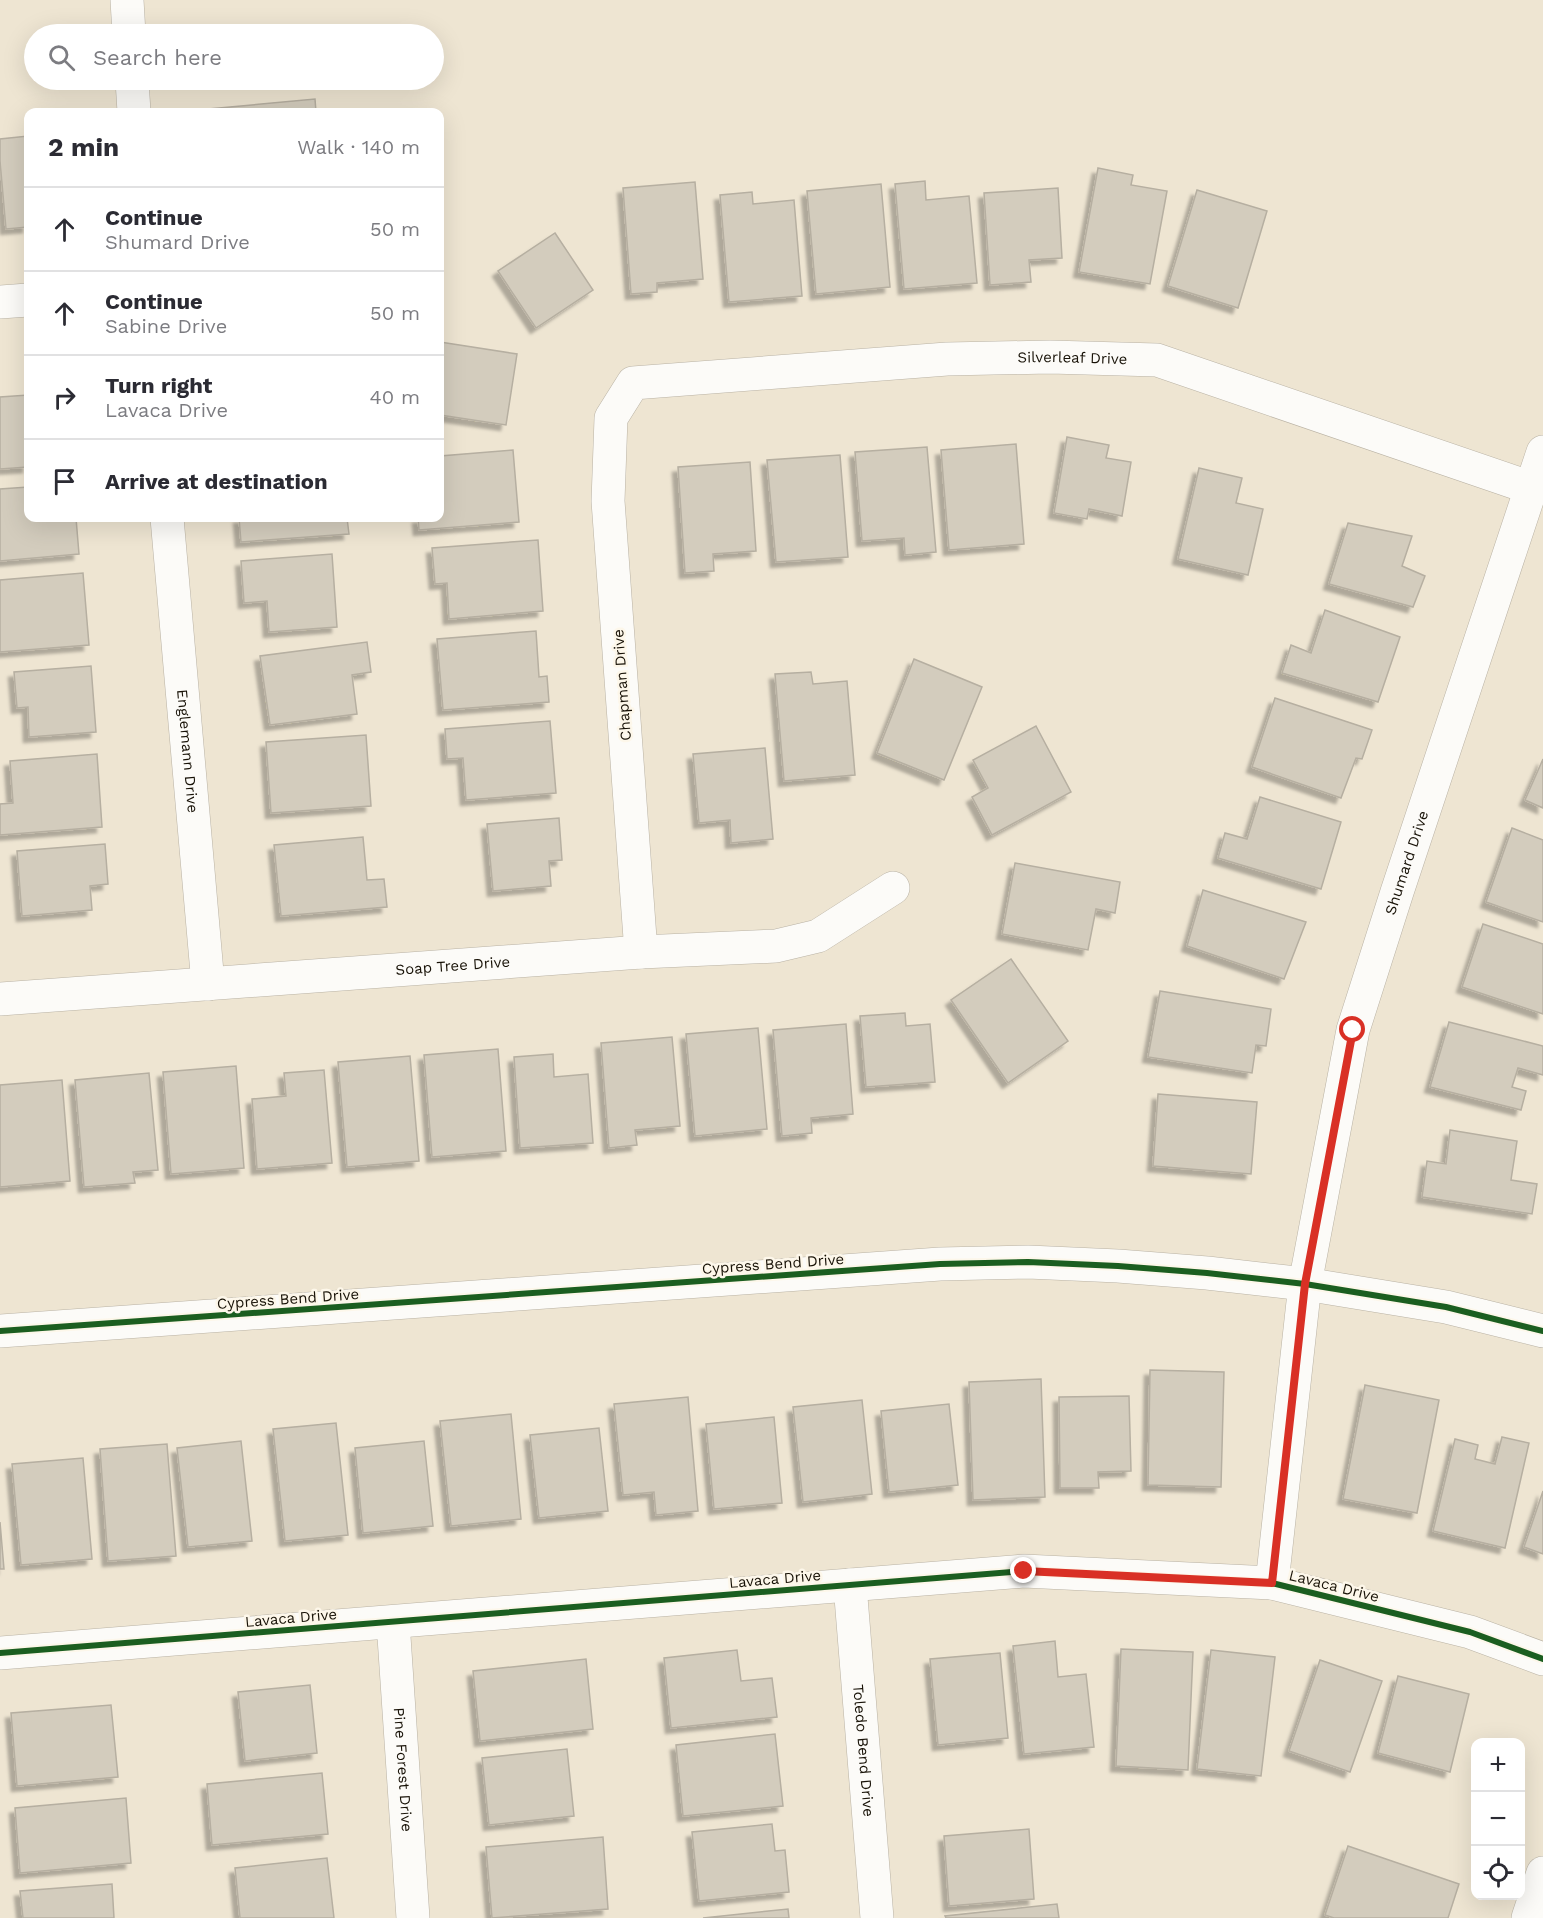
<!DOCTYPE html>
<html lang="en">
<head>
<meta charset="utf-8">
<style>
  :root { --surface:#fff; --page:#f2f2f3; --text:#2b2b33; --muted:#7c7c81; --line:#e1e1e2 }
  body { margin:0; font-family:"Work Sans",sans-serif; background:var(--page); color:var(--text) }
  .controls { position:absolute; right:18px; bottom:18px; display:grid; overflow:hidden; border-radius:12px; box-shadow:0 6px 24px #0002 }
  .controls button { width:54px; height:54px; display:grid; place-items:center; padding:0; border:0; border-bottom:2px solid var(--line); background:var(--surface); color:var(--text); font:30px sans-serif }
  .stop { position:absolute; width:18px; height:18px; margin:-14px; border:4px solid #d93025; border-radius:50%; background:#fff }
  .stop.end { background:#d93025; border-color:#fff; box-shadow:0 2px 6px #0008 }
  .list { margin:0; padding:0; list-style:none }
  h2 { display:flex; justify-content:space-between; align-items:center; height:78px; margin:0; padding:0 24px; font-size:26px }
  h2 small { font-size:20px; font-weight:400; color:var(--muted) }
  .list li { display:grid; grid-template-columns:39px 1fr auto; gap:18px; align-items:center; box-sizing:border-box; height:84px; padding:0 24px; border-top:2px solid var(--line) }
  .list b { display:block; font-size:22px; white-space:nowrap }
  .list p { margin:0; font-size:20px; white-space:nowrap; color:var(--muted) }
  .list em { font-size:20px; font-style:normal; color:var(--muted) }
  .icon { flex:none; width:33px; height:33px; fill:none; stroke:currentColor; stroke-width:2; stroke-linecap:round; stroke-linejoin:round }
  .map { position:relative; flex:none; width:1543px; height:1918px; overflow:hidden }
  .search { position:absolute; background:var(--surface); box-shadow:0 6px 24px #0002; left:24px; top:24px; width:420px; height:66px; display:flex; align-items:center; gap:15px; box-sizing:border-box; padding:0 21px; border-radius:33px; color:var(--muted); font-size:22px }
  .panel { position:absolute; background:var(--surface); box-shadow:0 6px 24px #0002; left:24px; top:108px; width:420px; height:414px; border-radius:12px }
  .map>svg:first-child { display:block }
  .building { fill:#d3ccbd; stroke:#b6afa1; stroke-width:1.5; filter:url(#shadow) }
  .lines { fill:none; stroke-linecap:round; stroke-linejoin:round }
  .minor-casing { stroke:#b9b2a4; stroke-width:34 }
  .minor { stroke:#fcfbf8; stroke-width:33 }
  .cycleway-casing { stroke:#fdf7ea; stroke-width:10 }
  .cycleway { stroke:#1b5e20; stroke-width:6 }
  .route { stroke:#d93025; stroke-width:8 }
  .labels { text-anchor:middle; stroke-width:5; stroke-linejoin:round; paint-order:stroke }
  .street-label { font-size:15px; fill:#171106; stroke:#fdf7ea }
</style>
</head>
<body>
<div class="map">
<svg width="1543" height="1918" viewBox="0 0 1543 1918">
  <defs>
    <filter id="shadow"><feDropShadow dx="-5.5" dy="5.5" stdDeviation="1.5" flood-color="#0004"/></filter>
  </defs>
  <rect width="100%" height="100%" fill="#eee5d2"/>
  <g class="building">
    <polygon points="315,99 316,112 210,112 209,109"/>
    <polygon points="28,136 28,227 6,229 0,161 0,139"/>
    <polygon points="1098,168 1133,175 1131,185 1167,191 1150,284 1079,272"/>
    <polygon points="925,181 926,200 969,196 977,283 904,289 895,184"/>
    <polygon points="695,182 703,279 657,283 657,292 631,294 623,188"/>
    <polygon points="881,184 890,287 816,294 807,191"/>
    <polygon points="1058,188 1062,258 1029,260 1031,282 990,285 984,193"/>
    <polygon points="1197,190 1267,211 1238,308 1168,286"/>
    <polygon points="752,192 753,204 794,200 802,296 729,302 720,195"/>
    <polygon points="555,233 593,290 536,328 498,271"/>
    <polygon points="440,342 517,354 506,425 440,415"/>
    <polygon points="28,395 28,467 0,469 0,397"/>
    <polygon points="1067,437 1109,445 1106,458 1131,462 1122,516 1089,509 1087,519 1054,513"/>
    <polygon points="1016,444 1024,544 949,550 941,450"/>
    <polygon points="927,447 936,552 905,555 904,538 862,541 855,452"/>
    <polygon points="513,450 519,522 419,530 418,518 440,518 440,456"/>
    <polygon points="840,455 848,557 776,562 767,460"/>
    <polygon points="750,462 756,551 713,554 714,571 685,573 678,467"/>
    <polygon points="1199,468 1242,478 1236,503 1263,509 1248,575 1178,559"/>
    <polygon points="28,487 28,518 76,518 79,554 0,561 0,489"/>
    <polygon points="239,518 347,518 349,534 241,542"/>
    <polygon points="1348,523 1412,536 1402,566 1425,576 1413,607 1329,584"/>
    <polygon points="538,540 543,611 449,619 447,583 435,584 432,548"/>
    <polygon points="332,554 337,627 269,632 267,601 244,603 241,561"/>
    <polygon points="83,573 89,645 0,652 0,580"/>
    <polygon points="1325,610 1400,637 1378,702 1282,673 1291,645 1311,653"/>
    <polygon points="536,631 539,677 547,676 549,702 443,710 437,639"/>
    <polygon points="367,642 371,672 352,675 357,714 270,725 260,656"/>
    <polygon points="914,659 982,687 944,780 877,753"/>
    <polygon points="91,666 96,732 29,737 28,707 17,708 14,672"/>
    <polygon points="811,672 813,684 847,681 855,775 784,781 775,674"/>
    <polygon points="1275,698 1372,730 1362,759 1356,758 1341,798 1252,767"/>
    <polygon points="550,721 556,793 466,800 463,758 447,759 445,729"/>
    <polygon points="1036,726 1071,792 992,835 972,797 988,788 973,760"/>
    <polygon points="366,735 371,806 271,813 266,742"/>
    <polygon points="765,748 773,839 731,843 730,820 699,823 693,754"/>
    <polygon points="97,754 102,827 0,835 0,804 13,803 10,761"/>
    <polygon points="1543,759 1543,808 1525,800"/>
    <polygon points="1260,797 1341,822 1321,889 1218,858 1225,833 1247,839"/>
    <polygon points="559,818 562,860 549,861 551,886 493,891 487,824"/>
    <polygon points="1512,828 1543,840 1543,922 1486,902"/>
    <polygon points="363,837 367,880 384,879 387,907 281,916 274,845"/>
    <polygon points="105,844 108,884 90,886 92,910 22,916 17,851"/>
    <polygon points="1015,863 1120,882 1115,913 1096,909 1088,950 1002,934"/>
    <polygon points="1203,890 1306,922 1284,979 1187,946"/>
    <polygon points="1483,924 1543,944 1543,1014 1462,987"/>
    <polygon points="1011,959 1068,1041 1008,1083 951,1000"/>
    <polygon points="1160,991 1271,1009 1266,1046 1256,1045 1252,1073 1148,1057"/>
    <polygon points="905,1013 906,1026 930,1024 935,1082 866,1087 860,1016"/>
    <polygon points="1449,1022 1543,1046 1543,1075 1518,1068 1512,1087 1526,1091 1521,1110 1430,1087"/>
    <polygon points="846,1024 853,1114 811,1118 812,1133 782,1136 773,1030"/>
    <polygon points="758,1028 767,1129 695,1136 686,1034"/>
    <polygon points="672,1037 680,1126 635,1130 637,1145 609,1148 601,1043"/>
    <polygon points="498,1049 506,1151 432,1157 424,1055"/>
    <polygon points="553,1054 554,1077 588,1074 593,1143 520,1148 514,1057"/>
    <polygon points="410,1056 419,1161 347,1167 338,1062"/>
    <polygon points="236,1066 244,1168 171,1174 163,1072"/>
    <polygon points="324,1070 332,1163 257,1169 252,1099 286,1096 284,1073"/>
    <polygon points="149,1073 158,1170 133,1172 135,1183 84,1187 75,1080"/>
    <polygon points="62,1080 70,1181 0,1187 0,1085"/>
    <polygon points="1158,1094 1257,1102 1251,1174 1153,1166"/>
    <polygon points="1450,1130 1517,1141 1511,1180 1537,1184 1532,1214 1422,1197 1427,1161 1446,1164"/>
    <polygon points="1150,1370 1224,1372 1221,1487 1148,1485"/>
    <polygon points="1041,1379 1045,1497 973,1500 969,1382"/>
    <polygon points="1365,1385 1439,1400 1417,1513 1343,1499"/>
    <polygon points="1129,1396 1131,1471 1098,1472 1099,1488 1060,1488 1059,1397"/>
    <polygon points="688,1397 698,1511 656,1515 654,1492 623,1495 614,1404"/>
    <polygon points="862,1400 872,1494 803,1502 793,1407"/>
    <polygon points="949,1404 958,1485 889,1492 881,1411"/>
    <polygon points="511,1414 521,1519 451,1526 440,1421"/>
    <polygon points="774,1417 782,1503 714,1509 706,1424"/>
    <polygon points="336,1423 348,1535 285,1541 273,1429"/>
    <polygon points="599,1428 608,1511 539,1518 530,1435"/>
    <polygon points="1502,1437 1529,1443 1505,1548 1433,1531 1455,1439 1478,1445 1475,1459 1495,1464"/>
    <polygon points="241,1441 252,1541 188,1547 177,1448"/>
    <polygon points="424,1441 433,1526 363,1533 355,1448"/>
    <polygon points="167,1444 176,1556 108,1561 100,1449"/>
    <polygon points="83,1458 92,1559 21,1565 12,1464"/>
    <polygon points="1543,1491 1543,1554 1524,1547"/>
    <polygon points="0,1522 4,1569 0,1569"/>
    <polygon points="1055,1641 1058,1677 1086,1674 1094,1747 1024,1754 1013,1646"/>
    <polygon points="1121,1649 1193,1652 1188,1770 1116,1766"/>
    <polygon points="737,1650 741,1681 772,1678 777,1717 671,1728 664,1658"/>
    <polygon points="1211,1650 1275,1657 1261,1776 1197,1769"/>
    <polygon points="1000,1653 1008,1738 938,1745 930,1659"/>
    <polygon points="586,1659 593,1729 480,1741 473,1671"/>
    <polygon points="1320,1660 1382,1681 1350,1772 1289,1751"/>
    <polygon points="1398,1676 1469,1694 1450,1772 1378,1753"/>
    <polygon points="310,1685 317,1753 245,1761 238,1692"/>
    <polygon points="111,1705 118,1777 17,1786 11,1713"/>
    <polygon points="775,1734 783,1806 683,1816 676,1745"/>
    <polygon points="567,1749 574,1816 489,1825 482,1758"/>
    <polygon points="322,1773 328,1834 212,1845 207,1784"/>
    <polygon points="126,1798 131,1863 20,1873 15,1808"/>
    <polygon points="772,1824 775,1851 785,1850 789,1892 699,1901 692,1832"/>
    <polygon points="1029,1829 1034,1899 949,1906 944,1836"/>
    <polygon points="603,1837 608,1909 492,1918 486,1847"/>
    <polygon points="1348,1846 1459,1884 1448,1918 1334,1918 1325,1915"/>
    <polygon points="327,1858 334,1918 240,1918 235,1868"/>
    <polygon points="112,1884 114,1918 23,1918 20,1891"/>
    <polygon points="1057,1904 1059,1918 946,1918 945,1916"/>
    <polygon points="788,1909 789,1918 703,1918"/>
  </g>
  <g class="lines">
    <g class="minor-casing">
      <g id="minor">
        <polyline points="127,0 129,34"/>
        <polyline points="132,80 134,112"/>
        <polyline points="0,302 28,300"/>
        <path id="s1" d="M167,518L208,984"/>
        <path id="s2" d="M641,952L608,501L611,418L633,383L947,359L1050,357L1157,360L1531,488"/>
        <path id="s3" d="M0,999L641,952L776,946L818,936L893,888"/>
        <polyline points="0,1331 940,1264 1028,1262 1118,1266 1207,1273 1305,1284 1446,1307 1543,1331"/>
        <path id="s4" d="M1272,1583L1305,1284L1353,1030L1397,892L1543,452"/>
        <path id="s5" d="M850,1585L877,1918"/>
        <path id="s6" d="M393,1622L413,1918"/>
        <polyline points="0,1653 1024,1571 1272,1583 1470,1632 1543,1659"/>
        <polyline points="1528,1918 1543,1873"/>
      </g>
    </g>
    <use href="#minor" class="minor"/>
    <g class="cycleway-casing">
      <g id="cycleway">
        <polyline points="0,1331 940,1264 1028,1262 1118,1266 1207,1273 1305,1284 1446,1307 1543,1331"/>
        <polyline points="0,1653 1024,1571 1272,1583 1470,1632 1543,1659"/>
      </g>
    </g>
    <use href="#cycleway" class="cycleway"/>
  </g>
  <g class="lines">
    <polyline class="route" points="1024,1571 1272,1583 1305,1284 1353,1030"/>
  </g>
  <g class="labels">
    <g class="street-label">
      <text dy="5" stroke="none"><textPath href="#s2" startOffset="1017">Silverleaf Drive</textPath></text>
      <text transform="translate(622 685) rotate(-94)" y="5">Chapman Drive</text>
      <text dy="5" stroke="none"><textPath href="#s1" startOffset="234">Englemann Drive</textPath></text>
      <text dy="5" stroke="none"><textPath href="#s4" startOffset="735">Shumard Drive</textPath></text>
      <text dy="5" stroke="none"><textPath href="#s3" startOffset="454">Soap Tree Drive</textPath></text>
      <text transform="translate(773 1264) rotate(-4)" y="5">Cypress Bend Drive</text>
      <text transform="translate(288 1299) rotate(-4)" y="5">Cypress Bend Drive</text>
      <text transform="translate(775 1579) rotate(-5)" y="5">Lavaca Drive</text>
      <text transform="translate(1334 1586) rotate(14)" y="5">Lavaca Drive</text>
      <text transform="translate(291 1618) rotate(-5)" y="5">Lavaca Drive</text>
      <text dy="5" stroke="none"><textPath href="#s5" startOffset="166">Toledo Bend Drive</textPath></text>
      <text dy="5" stroke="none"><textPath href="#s6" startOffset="148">Pine Forest Drive</textPath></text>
    </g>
  </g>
</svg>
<div class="controls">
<button>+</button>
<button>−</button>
<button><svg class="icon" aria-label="locate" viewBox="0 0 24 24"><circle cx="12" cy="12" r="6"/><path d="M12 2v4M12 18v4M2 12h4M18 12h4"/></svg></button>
</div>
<div class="stop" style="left:1353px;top:1030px"></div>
<div class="stop end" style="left:1024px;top:1571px"></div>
<div class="search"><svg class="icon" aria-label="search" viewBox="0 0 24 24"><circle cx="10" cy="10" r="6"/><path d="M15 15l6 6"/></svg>Search here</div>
<section class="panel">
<h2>2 min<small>Walk · 140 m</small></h2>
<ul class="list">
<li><svg class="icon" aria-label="ahead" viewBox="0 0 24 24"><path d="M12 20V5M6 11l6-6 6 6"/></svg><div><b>Continue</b><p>Shumard Drive</p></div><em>50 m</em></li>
<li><svg class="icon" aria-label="ahead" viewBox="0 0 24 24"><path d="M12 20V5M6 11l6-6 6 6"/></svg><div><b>Continue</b><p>Sabine Drive</p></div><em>50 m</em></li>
<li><svg class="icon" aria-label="right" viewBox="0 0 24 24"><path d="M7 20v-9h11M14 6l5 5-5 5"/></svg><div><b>Turn right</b><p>Lavaca Drive</p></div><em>40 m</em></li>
<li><svg class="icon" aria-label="arrive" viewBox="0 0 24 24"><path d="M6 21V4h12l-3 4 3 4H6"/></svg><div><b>Arrive at destination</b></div></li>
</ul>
</section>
</div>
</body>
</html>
